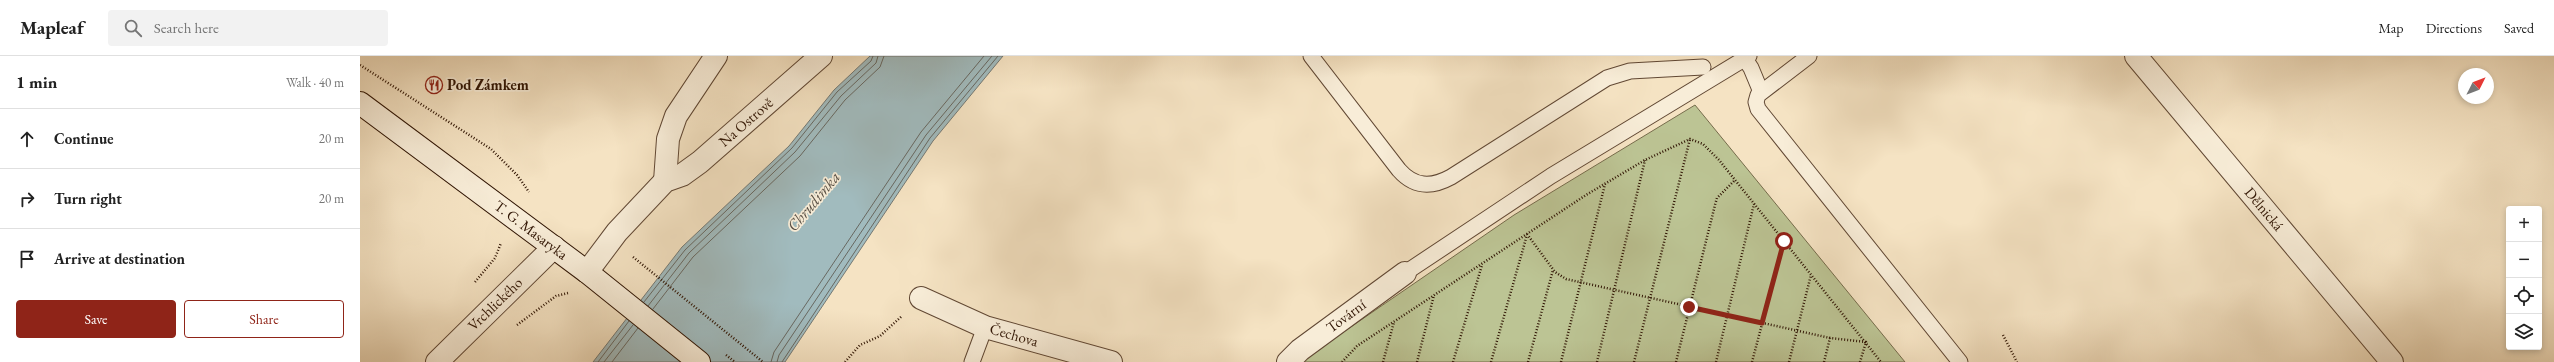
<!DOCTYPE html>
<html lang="en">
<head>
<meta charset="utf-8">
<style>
  :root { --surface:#fff; --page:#f2f2f2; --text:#222; --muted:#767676; --line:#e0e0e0; --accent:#8f2418 }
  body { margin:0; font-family:"EB Garamond",serif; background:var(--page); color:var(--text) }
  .controls { position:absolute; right:12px; bottom:12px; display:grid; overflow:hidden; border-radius:4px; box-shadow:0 2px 6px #0003 }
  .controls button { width:36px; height:36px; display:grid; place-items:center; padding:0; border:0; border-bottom:1px solid var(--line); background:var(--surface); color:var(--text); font:20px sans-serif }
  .compass { position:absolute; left:2098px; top:12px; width:36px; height:36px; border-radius:50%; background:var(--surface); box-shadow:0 2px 6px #0003; rotate:48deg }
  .stop { position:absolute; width:12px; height:12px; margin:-9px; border:3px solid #8f2418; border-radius:50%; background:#fff }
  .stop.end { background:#8f2418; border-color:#fff; box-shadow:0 1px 4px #0008 }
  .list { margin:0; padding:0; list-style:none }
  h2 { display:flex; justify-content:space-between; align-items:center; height:52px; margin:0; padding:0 16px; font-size:17px }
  h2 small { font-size:13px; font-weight:400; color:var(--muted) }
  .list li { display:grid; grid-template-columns:26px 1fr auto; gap:12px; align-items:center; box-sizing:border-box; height:60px; padding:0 16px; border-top:1px solid var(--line) }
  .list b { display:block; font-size:15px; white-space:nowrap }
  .list em { font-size:13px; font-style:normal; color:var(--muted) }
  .actions { display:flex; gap:8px; padding:12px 16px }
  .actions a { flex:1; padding:9px 0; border:1px solid var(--accent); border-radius:4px; text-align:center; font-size:14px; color:var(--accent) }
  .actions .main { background:var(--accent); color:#fff }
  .icon { flex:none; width:22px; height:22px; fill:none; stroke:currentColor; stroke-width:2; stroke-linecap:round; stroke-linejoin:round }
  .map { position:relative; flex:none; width:2194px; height:306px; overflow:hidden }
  header { display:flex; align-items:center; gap:24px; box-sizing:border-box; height:56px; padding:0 20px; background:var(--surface); border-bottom:1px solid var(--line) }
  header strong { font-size:19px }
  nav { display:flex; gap:22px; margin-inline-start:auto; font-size:14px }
  .search { width:280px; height:36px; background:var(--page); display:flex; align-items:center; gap:10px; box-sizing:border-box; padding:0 14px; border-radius:4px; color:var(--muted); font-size:15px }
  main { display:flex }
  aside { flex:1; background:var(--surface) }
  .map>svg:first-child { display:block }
  .green { fill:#bcc494; stroke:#766c4c }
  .water { fill:#a1bbbe; stroke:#747974 }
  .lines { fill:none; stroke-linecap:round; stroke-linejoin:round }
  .shore { stroke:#686861; stroke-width:1 }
  .service-casing { stroke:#614834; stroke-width:17 }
  .minor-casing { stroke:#614834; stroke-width:24 }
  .secondary-casing { stroke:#301504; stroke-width:24 }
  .path { stroke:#301504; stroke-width:2.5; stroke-dasharray:1 2; stroke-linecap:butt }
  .service { stroke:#f8edd8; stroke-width:15 }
  .minor { stroke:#f8edd8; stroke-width:22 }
  .secondary { stroke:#f8edd8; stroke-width:22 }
  .route { stroke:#8f2418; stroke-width:5 }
  .labels { text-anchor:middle; stroke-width:3.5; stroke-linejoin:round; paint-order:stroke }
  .poi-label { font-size:15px; font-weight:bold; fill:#301504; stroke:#f8edd8; text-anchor:start }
  .street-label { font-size:15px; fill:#301504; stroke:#f8edd8 }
  .water-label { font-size:16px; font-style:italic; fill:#584f45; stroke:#f8edd8 }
</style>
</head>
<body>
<header>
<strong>Mapleaf</strong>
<div class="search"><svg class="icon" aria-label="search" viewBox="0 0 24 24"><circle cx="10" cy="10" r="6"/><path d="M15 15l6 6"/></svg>Search here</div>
<nav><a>Map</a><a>Directions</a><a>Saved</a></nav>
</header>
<main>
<aside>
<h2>1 min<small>Walk · 40 m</small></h2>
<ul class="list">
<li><svg class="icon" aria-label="ahead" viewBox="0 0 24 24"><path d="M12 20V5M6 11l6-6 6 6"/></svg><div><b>Continue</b></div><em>20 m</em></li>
<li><svg class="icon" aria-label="right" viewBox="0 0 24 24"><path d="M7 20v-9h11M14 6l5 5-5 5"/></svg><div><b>Turn right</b></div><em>20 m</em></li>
<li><svg class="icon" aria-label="arrive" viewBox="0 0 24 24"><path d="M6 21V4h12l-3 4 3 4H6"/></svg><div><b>Arrive at destination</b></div></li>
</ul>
<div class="actions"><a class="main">Save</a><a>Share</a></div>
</aside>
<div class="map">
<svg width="2194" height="306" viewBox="0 0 2194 306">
  <rect width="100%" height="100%" fill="#f5e3c3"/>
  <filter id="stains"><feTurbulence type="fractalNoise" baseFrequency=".005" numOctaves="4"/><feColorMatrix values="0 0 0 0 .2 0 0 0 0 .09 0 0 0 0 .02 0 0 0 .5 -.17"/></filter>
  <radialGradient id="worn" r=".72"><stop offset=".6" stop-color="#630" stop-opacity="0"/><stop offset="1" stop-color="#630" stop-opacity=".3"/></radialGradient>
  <polygon class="green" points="1335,49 1545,306 943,306 944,303 1154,159"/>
  <polygon class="water" points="510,0 643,0 573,85 425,306 233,306 322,191 429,90 474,34"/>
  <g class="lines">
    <g class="shore">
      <polyline points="284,246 325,194 432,92 477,36 511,5 513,0"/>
      <polyline points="288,250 329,197 435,96 481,40 516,7 518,0"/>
      <polyline points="293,253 333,201 440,100 485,44 520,11 524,0"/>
      <polyline points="238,306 269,265"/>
      <polyline points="244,306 273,269"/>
      <polyline points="252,306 278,272"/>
      <polyline points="411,306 414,296 561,76 624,0"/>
      <polyline points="417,306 419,299 566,79 632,0"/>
      <polyline points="422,306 570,82 638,0"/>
    </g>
    <g class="service-casing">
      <g id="service">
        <path d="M951,0L1039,114C1054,131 1071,132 1091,121L1247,22L1270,15L1343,11"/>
        <polyline points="1383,0 1391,12 1401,36"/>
        <polyline points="1449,0 1398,39 1396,46 1398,53 1600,306"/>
        <polyline points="1045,217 1191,120 1389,0"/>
        <polyline points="612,306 625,271"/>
      </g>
    </g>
    <g class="minor-casing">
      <g id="minor">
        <polyline points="1776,0 2032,306"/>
        <polyline points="305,125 308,83 316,60 356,0"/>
        <polyline points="227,216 257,176 305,125 322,119 340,106 461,0"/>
        <polyline points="561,242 625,271 751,306"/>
        <polyline points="77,306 194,191"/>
        <polyline points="928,306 940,294 1045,217"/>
      </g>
    </g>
    <g class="secondary-casing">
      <polyline id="secondary" points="0,47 227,216 339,306"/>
    </g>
    <g class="path">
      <polyline points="0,9 131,93 157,119 169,136"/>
      <polyline points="1167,178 1195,216 1206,223 1470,282"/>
      <polyline points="273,201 403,306"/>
      <polyline points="115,226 135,202 141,187"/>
      <polyline points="157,269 196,240 208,237"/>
      <polyline points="1643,279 1657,306"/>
      <polyline points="366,299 375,306"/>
      <polyline points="485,306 500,289 520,280 542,260"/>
      <polyline points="982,306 997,290 1226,139 1285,104 1330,83 1343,88 1359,104 1521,306"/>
      <polyline points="1023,306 1034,266"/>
      <polyline points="1057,306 1074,239"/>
      <polyline points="1093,306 1122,209"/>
      <polyline points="1131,306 1167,179"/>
      <polyline points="1168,306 1193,214"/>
      <polyline points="1201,306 1245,128"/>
      <polyline points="1237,306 1285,104"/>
      <polyline points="1274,306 1330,83"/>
      <polyline points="1316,306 1355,149 1357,142 1375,124"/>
      <polyline points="1356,306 1394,148"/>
      <polyline points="1392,306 1424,185"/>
      <polyline points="1429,306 1451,219"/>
      <polyline points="1464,306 1470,282 1506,286 1500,306"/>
    </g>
    <use href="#service" class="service"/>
    <use href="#minor" class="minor"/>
    <use href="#secondary" class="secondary"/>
  </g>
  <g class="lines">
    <polyline class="route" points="1329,251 1402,267 1424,185"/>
  </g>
  <defs>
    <g id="restaurant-ring" transform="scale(0.9)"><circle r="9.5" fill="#f8edd8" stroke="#8f2418" stroke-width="1.5"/><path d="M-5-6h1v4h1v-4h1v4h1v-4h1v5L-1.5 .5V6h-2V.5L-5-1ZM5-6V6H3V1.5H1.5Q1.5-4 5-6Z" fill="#8f2418"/></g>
  </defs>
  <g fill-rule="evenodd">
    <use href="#restaurant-ring" x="74" y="29"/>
  </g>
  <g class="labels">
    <g class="poi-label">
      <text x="87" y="34">Pod Zámkem</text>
    </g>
    <g class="street-label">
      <text transform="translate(386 66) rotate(-41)" y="5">Na Ostrově</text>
      <text transform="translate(1904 153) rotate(50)" y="5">Dělnická</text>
      <text transform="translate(171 174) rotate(37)" y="5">T. G. Masaryka</text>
      <text transform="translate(135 248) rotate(-44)" y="5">Vrchlického</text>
      <text transform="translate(986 260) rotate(-36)" y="5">Tovární</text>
      <text transform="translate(654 279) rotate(16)" y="5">Čechova</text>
    </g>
    <g class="water-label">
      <text transform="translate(453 145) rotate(-50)" y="6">Chrudimka</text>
    </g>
  </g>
  <rect width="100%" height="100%" filter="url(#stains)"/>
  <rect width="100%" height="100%" fill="url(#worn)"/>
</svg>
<div class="controls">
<button>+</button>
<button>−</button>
<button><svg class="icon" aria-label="locate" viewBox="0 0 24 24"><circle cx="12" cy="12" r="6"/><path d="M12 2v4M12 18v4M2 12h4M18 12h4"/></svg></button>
<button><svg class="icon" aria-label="layers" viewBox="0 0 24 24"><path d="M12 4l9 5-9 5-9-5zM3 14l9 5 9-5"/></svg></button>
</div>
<svg class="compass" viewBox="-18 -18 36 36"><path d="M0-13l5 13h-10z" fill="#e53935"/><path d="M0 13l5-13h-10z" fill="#767676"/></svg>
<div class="stop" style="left:1424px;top:185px"></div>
<div class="stop end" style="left:1329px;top:251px"></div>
</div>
</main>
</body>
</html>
